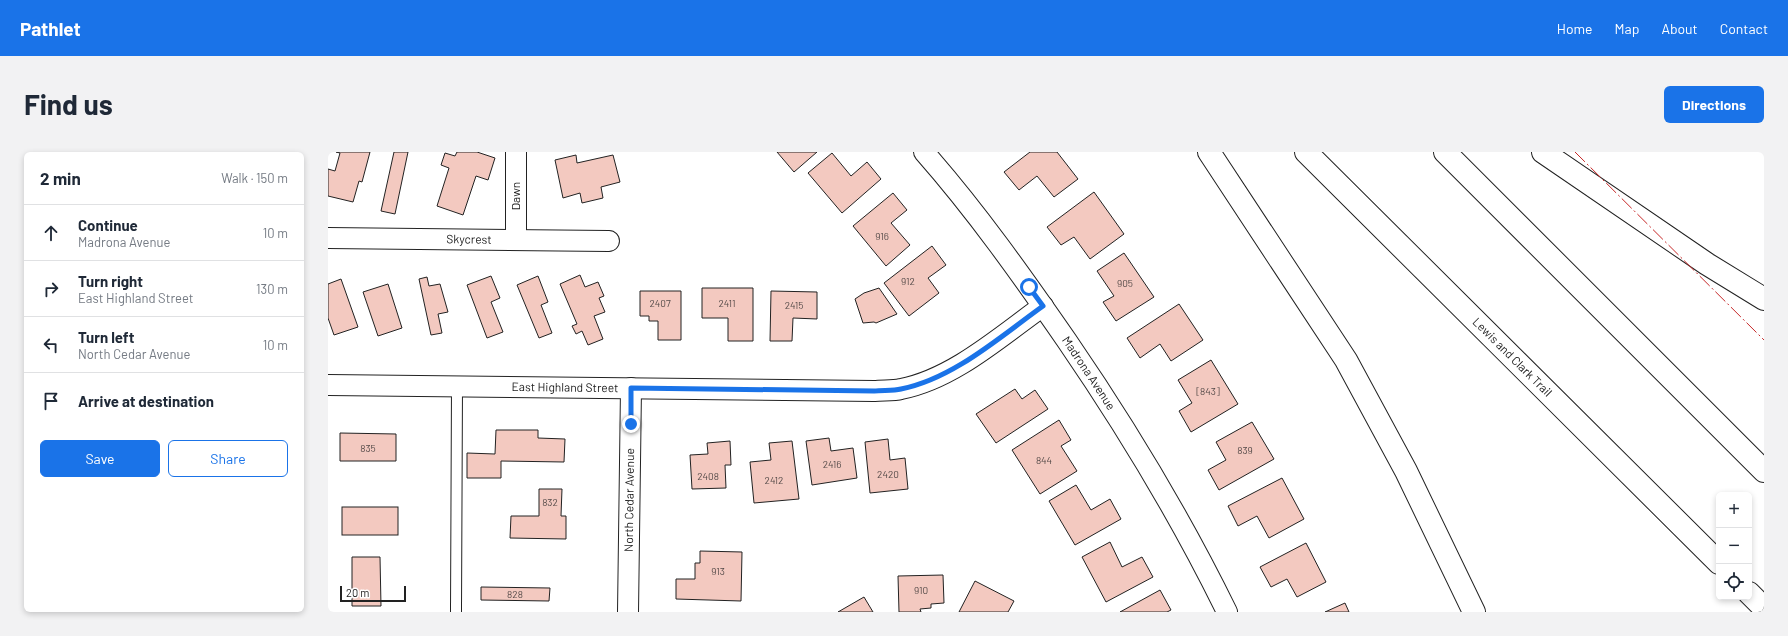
<!DOCTYPE html>
<html lang="en">
<head>
<meta charset="utf-8">
<style>
  :root { --surface:#fff; --page:#f2f2f3; --text:#1f2937; --muted:#747a83; --line:#e0e1e3; --accent:#1a73e8 }
  body { margin:0; font-family:Barlow,sans-serif; background:var(--page); color:var(--text) }
  .controls { position:absolute; right:12px; bottom:12px; display:grid; overflow:hidden; border-radius:6px; box-shadow:0 2px 6px #0003 }
  .controls button { width:36px; height:36px; display:grid; place-items:center; padding:0; border:0; border-bottom:1px solid var(--line); background:var(--surface); color:var(--text); font:20px sans-serif }
  .scale { position:absolute; left:12px; bottom:10px; width:66px; box-sizing:border-box; padding-left:4px; border:2px solid #222; border-top:0; font-size:11px; line-height:14px; white-space:nowrap; color:#222; -webkit-text-stroke:3px #fff; paint-order:stroke }
  .stop { position:absolute; width:12px; height:12px; margin:-9px; border:3px solid #1a73e8; border-radius:50%; background:#fff }
  .stop.end { background:#1a73e8; border-color:#fff; box-shadow:0 1px 4px #0008 }
  .list { margin:0; padding:0; list-style:none }
  h2 { display:flex; justify-content:space-between; align-items:center; height:52px; margin:0; padding:0 16px; font-size:17px }
  h2 small { font-size:13px; font-weight:400; color:var(--muted) }
  .list li { display:grid; grid-template-columns:26px 1fr auto; gap:12px; align-items:center; box-sizing:border-box; height:56px; padding:0 16px; border-top:1px solid var(--line) }
  .list b { display:block; font-size:15px; white-space:nowrap }
  .list p { margin:0; font-size:13px; white-space:nowrap; color:var(--muted) }
  .list em { font-size:13px; font-style:normal; color:var(--muted) }
  .actions { display:flex; gap:8px; padding:12px 16px }
  .actions a { flex:1; padding:9px 0; border:1px solid var(--accent); border-radius:6px; text-align:center; font-size:14px; color:var(--accent) }
  .actions .main { background:var(--accent); color:#fff }
  .icon { flex:none; width:22px; height:22px; fill:none; stroke:currentColor; stroke-width:2; stroke-linecap:round; stroke-linejoin:round }
  .map { position:relative; flex:none; width:1436px; height:460px; overflow:hidden; border-radius:6px }
  header { display:flex; align-items:center; gap:24px; box-sizing:border-box; height:56px; padding:0 20px; background:var(--accent); color:#fff }
  header strong { font-size:19px }
  nav { display:flex; gap:22px; margin-inline-start:auto; font-size:14px }
  .intro { display:flex; align-items:center; justify-content:space-between; box-sizing:border-box; height:96px; padding:0 24px }
  h1 { margin:0; font-size:28px }
  .button { padding:10px 18px; border-radius:6px; background:var(--accent); color:#fff; font-size:14px; font-weight:700 }
  main { display:flex; gap:24px; padding:0 24px }
  aside { flex:1; background:var(--surface); border-radius:6px; box-shadow:0 2px 6px #0003 }
  .map>svg:first-child { display:block }
  .building { fill:#f3c9c0; stroke:#222 }
  .lines { fill:none; stroke-linecap:round; stroke-linejoin:round }
  .lane-casing { stroke:#222; stroke-width:12 }
  .street-casing { stroke:#222; stroke-width:22 }
  .highway-casing { stroke:#222; stroke-width:24 }
  .lane { stroke:#fff; stroke-width:10 }
  .street { stroke:#fff; stroke-width:20 }
  .highway { stroke:#fff; stroke-width:22 }
  .power { stroke:#c62828; stroke-width:1; stroke-dasharray:14 3 2 3; stroke-linecap:butt }
  .route { stroke:#1a73e8; stroke-width:5 }
  .labels { text-anchor:middle; stroke-width:3; stroke-linejoin:round; paint-order:stroke }
  .number-label { font-size:10px; fill:#564c4a }
  .street-label { font-size:12px; fill:#222; stroke:#fff }
</style>
</head>
<body>
<header>
<strong>Pathlet</strong>
<nav><a>Home</a><a>Map</a><a>About</a><a>Contact</a></nav>
</header>
<div class="intro"><h1>Find us</h1><a class="button">Directions</a></div>
<main>
<aside>
<h2>2 min<small>Walk · 150 m</small></h2>
<ul class="list">
<li><svg class="icon" aria-label="ahead" viewBox="0 0 24 24"><path d="M12 20V5M6 11l6-6 6 6"/></svg><div><b>Continue</b><p>Madrona Avenue</p></div><em>10 m</em></li>
<li><svg class="icon" aria-label="right" viewBox="0 0 24 24"><path d="M7 20v-9h11M14 6l5 5-5 5"/></svg><div><b>Turn right</b><p>East Highland Street</p></div><em>130 m</em></li>
<li><svg class="icon" aria-label="left" viewBox="0 0 24 24"><path d="M17 20v-9H6M10 6l-5 5 5 5"/></svg><div><b>Turn left</b><p>North Cedar Avenue</p></div><em>10 m</em></li>
<li><svg class="icon" aria-label="arrive" viewBox="0 0 24 24"><path d="M6 21V4h12l-3 4 3 4H6"/></svg><div><b>Arrive at destination</b></div></li>
</ul>
<div class="actions"><a class="main">Save</a><a>Share</a></div>
</aside>
<div class="map">
<svg width="1436" height="460" viewBox="0 0 1436 460">
  <rect width="100%" height="100%" fill="#fff"/>
  <g class="building">
    <polygon points="8,0 42,0 34,30 31,29 25,50 0,44 0,17 7,19 12,1"/>
    <polygon points="66,0 80,0 67,62 53,59"/>
    <polygon points="129,0 149,0 167,6 160,28 148,24 135,63 109,54 121,16 113,13 117,1 127,4"/>
    <polygon points="449,0 489,0 466,20"/>
    <polygon points="702,0 729,0 750,27 726,45 709,24 691,38 676,20"/>
    <polygon points="504,1 523,24 539,10 553,27 514,61 480,21"/>
    <polygon points="248,3 249,11 285,3 292,30 273,35 275,46 254,51 252,41 235,46 227,8"/>
    <polygon points="766,40 796,82 762,107 746,85 733,93 719,75"/>
    <polygon points="565,41 579,58 563,71 582,93 558,114 525,74"/>
    <polygon points="604,94 618,113 600,126 611,141 581,164 556,131"/>
    <polygon points="796,101 826,145 788,169 775,150 786,144 769,119"/>
    <polygon points="252,123 257,135 270,130 276,144 271,146 277,160 266,164 275,187 260,193 254,179 248,182 244,174 249,172 232,132"/>
    <polygon points="163,124 172,146 163,150 175,180 159,186 139,133"/>
    <polygon points="210,124 220,150 213,153 224,181 211,186 189,133"/>
    <polygon points="99,125 101,134 112,132 120,160 110,162 114,181 103,183 91,127"/>
    <polygon points="13,127 30,175 6,183 0,166 0,132"/>
    <polygon points="60,132 74,176 50,184 35,140"/>
    <polygon points="374,136 425,136 425,189 400,189 400,166 374,166"/>
    <polygon points="551,136 569,162 548,171 546,170 535,171 527,147 536,141"/>
    <polygon points="312,139 353,139 353,188 330,188 330,169 321,169 321,164 312,164"/>
    <polygon points="443,139 489,140 489,167 465,166 464,189 442,189"/>
    <polygon points="851,152 875,188 843,209 832,192 812,206 799,186"/>
    <polygon points="883,208 910,252 863,280 851,259 864,251 850,228"/>
    <polygon points="687,237 694,247 707,238 720,257 668,291 648,262"/>
    <polygon points="731,268 743,288 733,294 749,319 712,342 684,298"/>
    <polygon points="924,270 946,307 891,338 880,318 898,308 888,290"/>
    <polygon points="168,278 210,278 210,286 237,287 236,310 173,309 173,326 139,326 139,301 167,302"/>
    <polygon points="12,281 68,282 68,309 12,309"/>
    <polygon points="501,286 503,299 525,296 529,326 484,333 478,289"/>
    <polygon points="560,287 562,308 577,306 580,337 542,341 537,290"/>
    <polygon points="402,289 403,313 397,313 398,336 364,337 362,303 380,302 379,291"/>
    <polygon points="464,289 471,347 426,351 422,310 443,308 441,291"/>
    <polygon points="954,326 976,367 941,386 929,364 910,374 900,354"/>
    <polygon points="748,333 763,358 782,347 793,367 747,393 721,349"/>
    <polygon points="211,337 234,337 233,364 238,364 238,387 182,386 183,364 211,364"/>
    <rect x="14" y="355" width="56" height="28"/>
    <polygon points="782,390 794,415 814,405 825,425 778,450 754,405"/>
    <polygon points="978,391 998,430 969,445 959,427 943,435 932,415"/>
    <polygon points="372,399 414,400 413,449 348,447 348,427 367,427 367,411 372,411"/>
    <polygon points="24,405 52,405 53,454 24,454"/>
    <polygon points="615,423 616,451 603,452 603,456 592,457 593,460 571,460 570,424"/>
    <polygon points="647,429 686,449 680,460 631,460"/>
    <polygon points="153,435 222,436 221,449 153,448"/>
    <polygon points="832,438 843,458 839,460 792,460"/>
    <polygon points="536,445 545,460 510,460"/>
    <polygon points="1017,451 1021,460 997,460"/>
  </g>
  <g class="lines">
    <g class="lane-casing">
      <polyline id="lane" points="128,460 129,234"/>
    </g>
    <g class="street-casing">
      <g id="street">
        <path id="s1" d="M596,0C648,59 694,124 739,189C798,275 853,366 899,460"/>
        <path id="s2" d="M0,86L281,89"/>
        <polyline points="188,88 188,0"/>
        <path id="s3" d="M0,233L546,239C555,238 565,239 573,237C625,227 673,184 715,154"/>
        <path id="s4" d="M300,460L303,236"/>
      </g>
    </g>
    <g class="highway-casing">
      <g id="highway">
        <polyline points="881,0 1018,208 1078,319 1146,460"/>
        <path id="s5" d="M978,0L1391,411"/>
        <polyline points="1117,0 1436,319"/>
        <polyline points="1215,0 1379,112 1436,147"/>
        <polyline points="1421,441 1436,456"/>
      </g>
    </g>
    <use href="#lane" class="lane"/>
    <use href="#street" class="street"/>
    <use href="#highway" class="highway"/>
    <polyline class="power" points="1247,0 1436,188"/>
  </g>
  <g class="lines">
    <path class="route" d="M303,272V236L546,239C555,238 565,239 573,237C625,227 673,184 715,154L701,135"/>
  </g>
  <g class="labels">
    <g class="number-label">
      <text x="554" y="88">916</text>
      <text x="580" y="133">912</text>
      <text x="797" y="135">905</text>
      <text x="332" y="155">2407</text>
      <text x="399" y="155">2411</text>
      <text x="466" y="157">2415</text>
      <text x="880" y="243">[843]</text>
      <text x="40" y="300">835</text>
      <text x="917" y="302">839</text>
      <text x="716" y="312">844</text>
      <text x="504" y="316">2416</text>
      <text x="560" y="326">2420</text>
      <text x="380" y="328">2408</text>
      <text x="446" y="332">2412</text>
      <text x="222" y="354">832</text>
      <text x="390" y="423">913</text>
      <text x="593" y="442">910</text>
      <text x="187" y="446">828</text>
    </g>
    <g class="street-label">
      <text transform="translate(188 44) rotate(-90)" y="4">Dawn</text>
      <text dy="4" stroke="none"><textPath href="#s2" startOffset="141">Skycrest</textPath></text>
      <text dy="4" stroke="none"><textPath href="#s5" startOffset="291">Lewis and Clark Trail</textPath></text>
      <text dy="4" stroke="none"><textPath href="#s1" startOffset="276">Madrona Avenue</textPath></text>
      <text dy="4" stroke="none"><textPath href="#s3" startOffset="237">East Highland Street</textPath></text>
      <text dy="4" stroke="none"><textPath href="#s4" startOffset="112">North Cedar Avenue</textPath></text>
    </g>
  </g>
</svg>
<div class="controls">
<button>+</button>
<button>−</button>
<button><svg class="icon" aria-label="locate" viewBox="0 0 24 24"><circle cx="12" cy="12" r="6"/><path d="M12 2v4M12 18v4M2 12h4M18 12h4"/></svg></button>
</div>
<div class="scale">20 m</div>
<div class="stop" style="left:701px;top:135px"></div>
<div class="stop end" style="left:303px;top:272px"></div>
</div>
</main>
</body>
</html>
